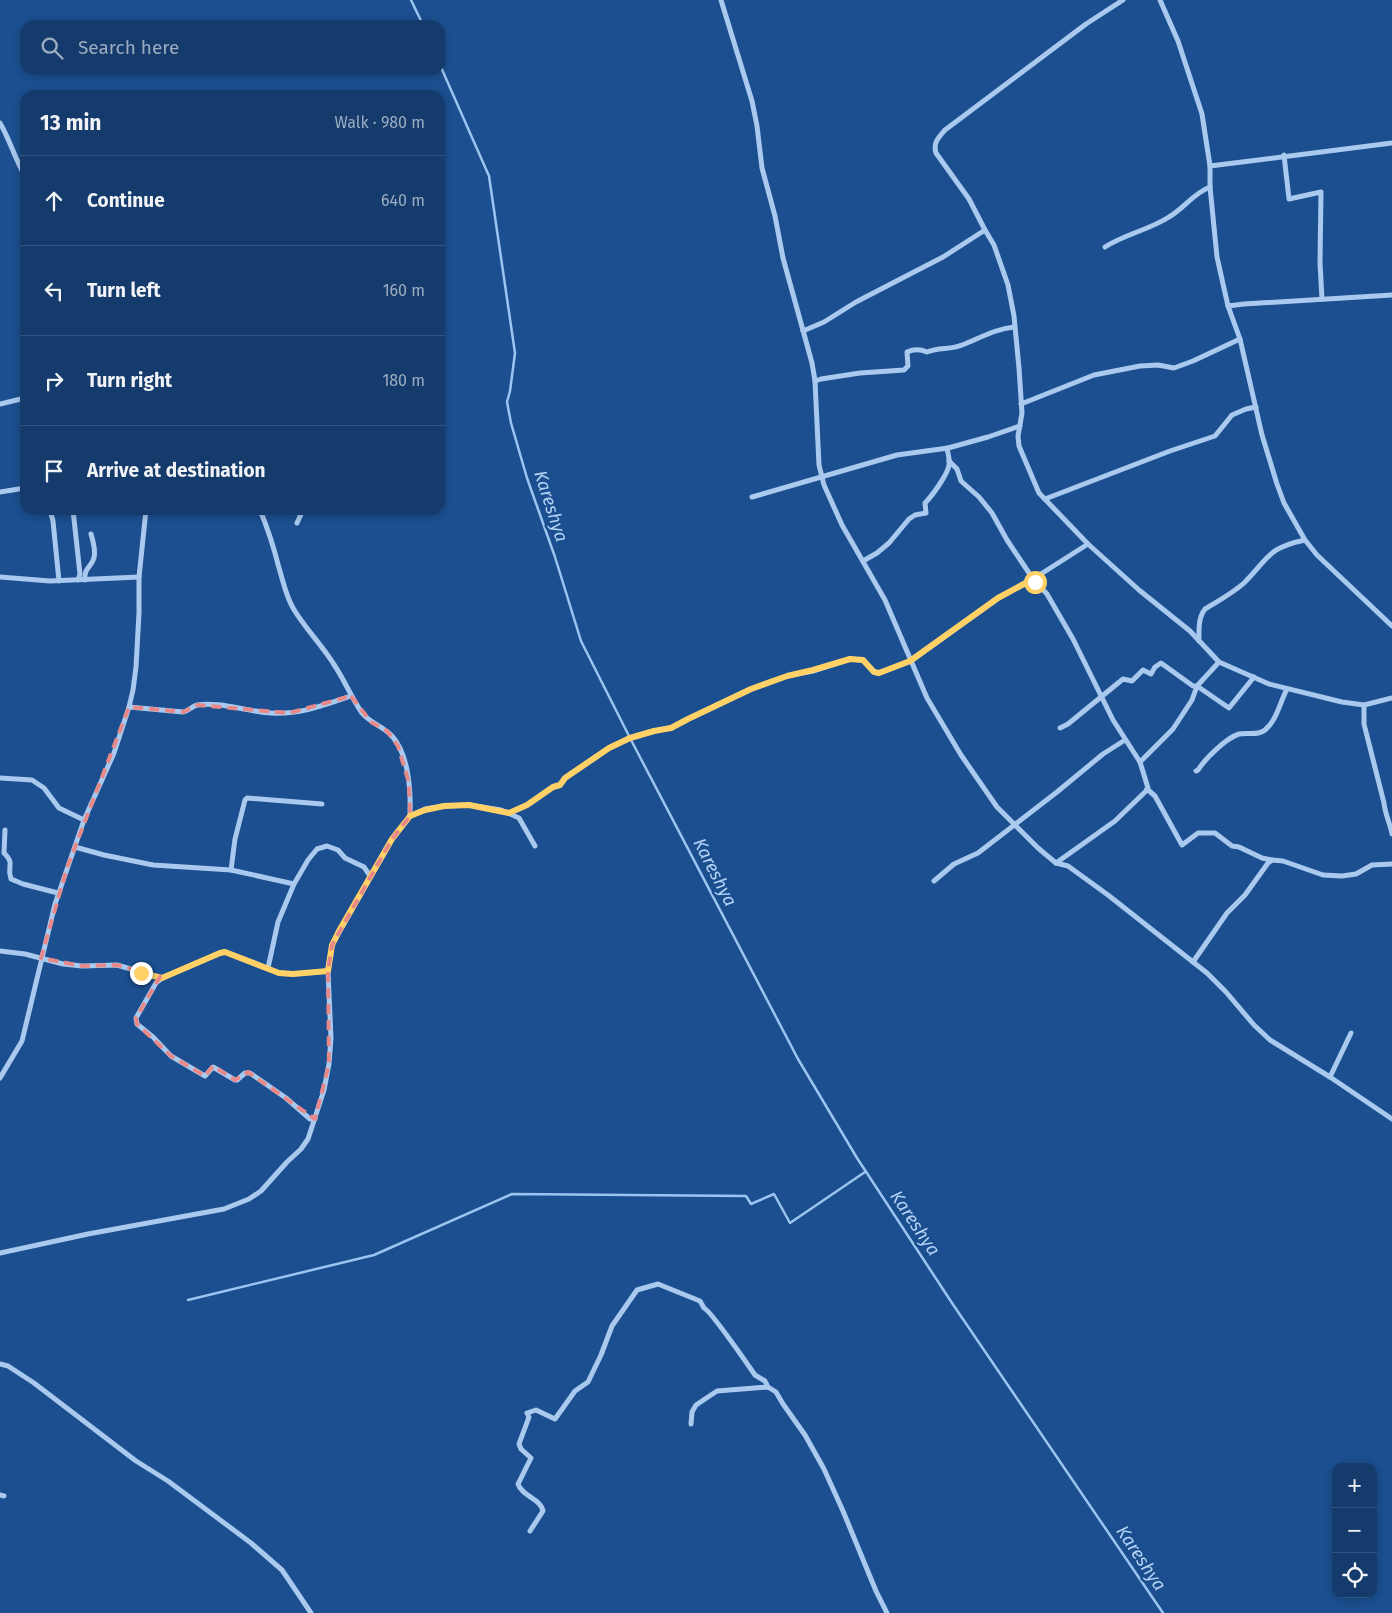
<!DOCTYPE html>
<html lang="en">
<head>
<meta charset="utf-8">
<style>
  :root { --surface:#143b6b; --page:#1d4271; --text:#f1f3f6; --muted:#9dadc1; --line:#33557e }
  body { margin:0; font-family:"Fira Sans",sans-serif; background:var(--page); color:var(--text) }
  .controls { position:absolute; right:15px; bottom:15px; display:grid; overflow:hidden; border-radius:10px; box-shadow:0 2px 8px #0003 }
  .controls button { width:45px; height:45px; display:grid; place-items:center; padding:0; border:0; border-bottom:1px solid var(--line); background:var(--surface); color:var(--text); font:25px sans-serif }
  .stop { position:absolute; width:15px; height:15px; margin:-11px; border:4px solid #ffd166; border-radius:50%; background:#fff }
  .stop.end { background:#ffd166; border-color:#fff; box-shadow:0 1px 5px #0008 }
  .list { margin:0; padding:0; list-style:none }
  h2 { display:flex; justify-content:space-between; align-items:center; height:65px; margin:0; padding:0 20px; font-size:21px }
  h2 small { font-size:16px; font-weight:400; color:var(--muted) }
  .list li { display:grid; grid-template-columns:32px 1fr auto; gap:15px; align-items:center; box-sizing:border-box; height:90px; padding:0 20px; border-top:1px solid var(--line) }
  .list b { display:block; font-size:19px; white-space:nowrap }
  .list em { font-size:16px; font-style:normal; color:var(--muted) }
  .icon { flex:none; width:28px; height:28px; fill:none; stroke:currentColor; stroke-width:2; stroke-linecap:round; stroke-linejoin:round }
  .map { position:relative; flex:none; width:1392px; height:1613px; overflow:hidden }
  .search { position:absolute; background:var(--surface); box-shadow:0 2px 8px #0003; left:20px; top:20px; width:425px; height:55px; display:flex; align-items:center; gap:12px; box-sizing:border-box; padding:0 18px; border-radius:15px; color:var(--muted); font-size:19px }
  .panel { position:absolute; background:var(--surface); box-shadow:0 2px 8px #0003; left:20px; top:90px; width:425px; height:425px; border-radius:15px }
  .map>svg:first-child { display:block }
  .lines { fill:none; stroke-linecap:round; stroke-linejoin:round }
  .stream { stroke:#9cc4f0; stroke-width:2.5 }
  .minor { stroke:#a9c9ee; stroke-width:5 }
  .route { stroke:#ffd166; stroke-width:6 }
  .marked { fill:none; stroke:#e88989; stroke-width:4; stroke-dasharray:10 6; stroke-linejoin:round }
  .labels { text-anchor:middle; stroke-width:5; stroke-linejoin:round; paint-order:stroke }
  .water-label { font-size:18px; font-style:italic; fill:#b5d3f5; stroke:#1b4f8f }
</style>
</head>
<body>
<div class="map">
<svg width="1392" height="1613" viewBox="0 0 1392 1613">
  <rect width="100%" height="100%" fill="#1b4f8f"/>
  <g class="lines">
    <g class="stream">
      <polyline points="411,0 423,25"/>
      <polyline points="440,65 489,176 515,353 510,391 507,402 511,423 527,478 555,557 581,641 630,738 798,1059 857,1158 952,1303 1163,1613"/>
      <polyline points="188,1300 374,1255 512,1194 746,1196 751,1204 774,1194 790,1223 865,1172"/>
    </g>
    <g class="minor">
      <polyline points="721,0 752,101 757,126 762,168 775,216 783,258 812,363 815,381 819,465 824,485 842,525 885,600 927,698 961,755 997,807 1038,848 1056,863 1068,866 1108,895 1207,973 1226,992 1254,1025 1270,1040 1330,1077 1392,1119"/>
      <path d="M1123,0L1086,24L945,130C938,138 933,143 936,153L969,199L985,230L994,245L1008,285L1014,316L1019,368L1022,413L1018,436L1019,446L1039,493L1088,544L1139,590L1190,631L1219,662L1269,684L1342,702L1364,705L1392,698"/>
      <polyline points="1160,0 1178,41 1202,114 1210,166 1210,187 1217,257 1228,306 1240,339 1262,435 1277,484 1284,503 1305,540 1317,555 1392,626"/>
      <path d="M0,123C10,140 15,159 25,176"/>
      <polyline points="1284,155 1289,199 1321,192 1320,263 1322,299"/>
      <polyline points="1210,166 1392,143"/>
      <path d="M1105,247C1125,234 1149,230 1169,217C1184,208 1194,193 1210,187"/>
      <polyline points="1228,306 1244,304 1392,295"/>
      <polyline points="803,331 824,322 856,302 943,257 985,230"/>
      <path d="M815,381L821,379L860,373L904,370L908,366L907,352C914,349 920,349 927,352C939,347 951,350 962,345C980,338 995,329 1014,327"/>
      <polyline points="0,404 25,398"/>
      <polyline points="1021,404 1094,375 1140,366 1158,365 1174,368 1193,361 1240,339"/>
      <polyline points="949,461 957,469 961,481 979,497 992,513 1007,540 1033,579 1047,594 1073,639 1113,720 1140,762"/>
      <polyline points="0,492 25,488"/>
      <polyline points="752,497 897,455 948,448 988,437 1020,426"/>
      <polyline points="1045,499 1170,451 1215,436 1232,415 1246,409 1256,407"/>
      <polyline points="50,510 53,521 59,581"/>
      <polyline points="73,510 80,574 78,580"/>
      <path d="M260,510C268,529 274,548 279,568C283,581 286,596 293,608C304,627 321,644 333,663C344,679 351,697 362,713C370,723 383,726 392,736C409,755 411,792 410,816"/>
      <polyline points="297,523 303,510"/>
      <path d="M863,561L877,553L889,543L909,519L915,515L926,513L925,503C932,496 948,474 949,465C950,459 948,454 947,448"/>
      <polyline points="0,577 50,581 139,577"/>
      <path d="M85,580C84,567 91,568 94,558C96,550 93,541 91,534"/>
      <path d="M1199,641C1199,630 1198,618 1205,609C1218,601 1233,593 1244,583C1269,558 1267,548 1305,540"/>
      <path d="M1364,705V724L1384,803C1385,814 1390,823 1392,834"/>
      <path d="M129,707L183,712C189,711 192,706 197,705C218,701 249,712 271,713C299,715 325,705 351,696"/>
      <polyline points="1060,728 1068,724 1123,679 1132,681 1143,670 1151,674 1155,667 1161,663 1193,686 1197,686 1229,708 1254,677"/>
      <path d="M1196,771L1198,770C1205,759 1226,738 1239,734C1248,732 1258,736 1265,730C1277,720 1280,702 1287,689"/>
      <polyline points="0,778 32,780 44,788 59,808 84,820"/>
      <polyline points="1147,789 1155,796 1182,845 1198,833 1215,833 1232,846 1239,847 1262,858 1272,860"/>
      <polyline points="509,813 527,805 553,787 560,785 565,778 609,748 630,738 654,731 671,728 688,719 751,689 787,676 813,671 850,659 863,660 874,672 879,673 911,661 998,598 1033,579 1088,544"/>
      <path d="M5,830L4,853C16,865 6,865 11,879L23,884L58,893"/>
      <polyline points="75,847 104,855 153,865 231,870 294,884"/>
      <polyline points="1056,863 1115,821 1146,791 1148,788 1140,762 1173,729 1192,700 1197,686 1219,662"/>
      <polyline points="231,870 235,839 245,800 247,798 322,804"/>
      <polyline points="934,881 954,864 978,853 1057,792 1103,754 1125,740"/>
      <polyline points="0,951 25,954 63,964 82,966 117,965 162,978 220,953 225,952 279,973 293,974 328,971"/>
      <polyline points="1193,962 1227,913 1245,895 1268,863 1272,860 1283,861 1323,875 1342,876 1356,874 1372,865 1392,864"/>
      <polyline points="268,968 278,922 294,884 308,860 317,849 327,846 338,850 345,858 364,867 370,876"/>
      <polyline points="162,978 156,983 136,1018 137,1024 153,1037 171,1056 205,1076 213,1067 235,1080 237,1080 245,1073 250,1073 286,1098 310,1119 315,1119"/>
      <polyline points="1330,1077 1351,1033"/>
      <polyline points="0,1078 22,1041 55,904 84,820 114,753 129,707 133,690 136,667 139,613 139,577 146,510"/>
      <polyline points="0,1253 88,1234 224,1209 249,1199 261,1191 287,1162 301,1149 308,1139 324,1090 329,1064 331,1038 328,971 332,945 392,839 410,816 425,809 444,806 469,805 501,810 519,818 535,846"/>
      <polyline points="0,1364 8,1366 34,1383 136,1461 168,1481 251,1543 282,1570 311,1613"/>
      <polyline points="691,1424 692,1412 696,1405 717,1391 768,1387 776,1392 783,1404 805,1435 824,1469 843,1511 876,1591 887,1613"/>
      <polyline points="0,1495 4,1496"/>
      <path d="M530,1531L543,1511C541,1499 522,1496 518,1484L531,1458L521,1449L519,1444L529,1417L527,1413L536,1410L555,1419L575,1391L588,1382L601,1355L612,1326L637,1290L658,1284L700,1301L704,1308C711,1311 748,1365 755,1375L765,1381L768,1387"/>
    </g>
  </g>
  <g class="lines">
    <polyline class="route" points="141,973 162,978 220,953 225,952 279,973 293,974 328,971 332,945 339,931 392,839 410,816 425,810 444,806 469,805 509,813 527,805 553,787 560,785 565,778 609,748 630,738 654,731 671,728 688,719 751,689 787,676 813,670 850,659 863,660 874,672 879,673 910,661 998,598 1033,579 1035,582"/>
  </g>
  <path class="marked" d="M351,696L371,722L387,731L398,746L409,783L410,816L392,839L332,945L328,971L329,1064L315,1119L248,1072L235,1080L213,1066L205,1076L171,1056L137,1024L136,1018L160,977L117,965L82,966L41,958L67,868L129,707L183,712L197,705L289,713Z"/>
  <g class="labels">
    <g class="water-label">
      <text transform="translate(551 506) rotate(72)" y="6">Kareshya</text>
      <text transform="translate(715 872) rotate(63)" y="6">Kareshya</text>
      <text transform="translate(915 1223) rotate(56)" y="6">Kareshya</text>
      <text transform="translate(1141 1558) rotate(56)" y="6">Kareshya</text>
    </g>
  </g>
</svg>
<div class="controls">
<button>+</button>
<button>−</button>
<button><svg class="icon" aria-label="locate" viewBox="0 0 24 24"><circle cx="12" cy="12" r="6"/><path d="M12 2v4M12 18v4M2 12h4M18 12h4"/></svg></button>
</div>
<div class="stop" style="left:1035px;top:582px"></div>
<div class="stop end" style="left:141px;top:973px"></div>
<div class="search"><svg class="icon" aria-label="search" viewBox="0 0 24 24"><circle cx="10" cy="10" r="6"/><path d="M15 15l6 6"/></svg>Search here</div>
<section class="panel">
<h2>13 min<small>Walk · 980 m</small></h2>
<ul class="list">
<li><svg class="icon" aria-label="ahead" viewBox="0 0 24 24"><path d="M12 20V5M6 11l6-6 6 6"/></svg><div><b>Continue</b></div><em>640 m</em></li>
<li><svg class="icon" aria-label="left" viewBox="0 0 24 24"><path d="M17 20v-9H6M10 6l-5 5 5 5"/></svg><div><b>Turn left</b></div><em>160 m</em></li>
<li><svg class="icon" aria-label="right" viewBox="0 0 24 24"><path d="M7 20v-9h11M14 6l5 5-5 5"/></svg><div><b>Turn right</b></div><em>180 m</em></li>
<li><svg class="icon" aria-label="arrive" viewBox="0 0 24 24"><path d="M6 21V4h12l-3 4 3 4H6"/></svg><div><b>Arrive at destination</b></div></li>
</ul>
</section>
</div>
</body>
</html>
